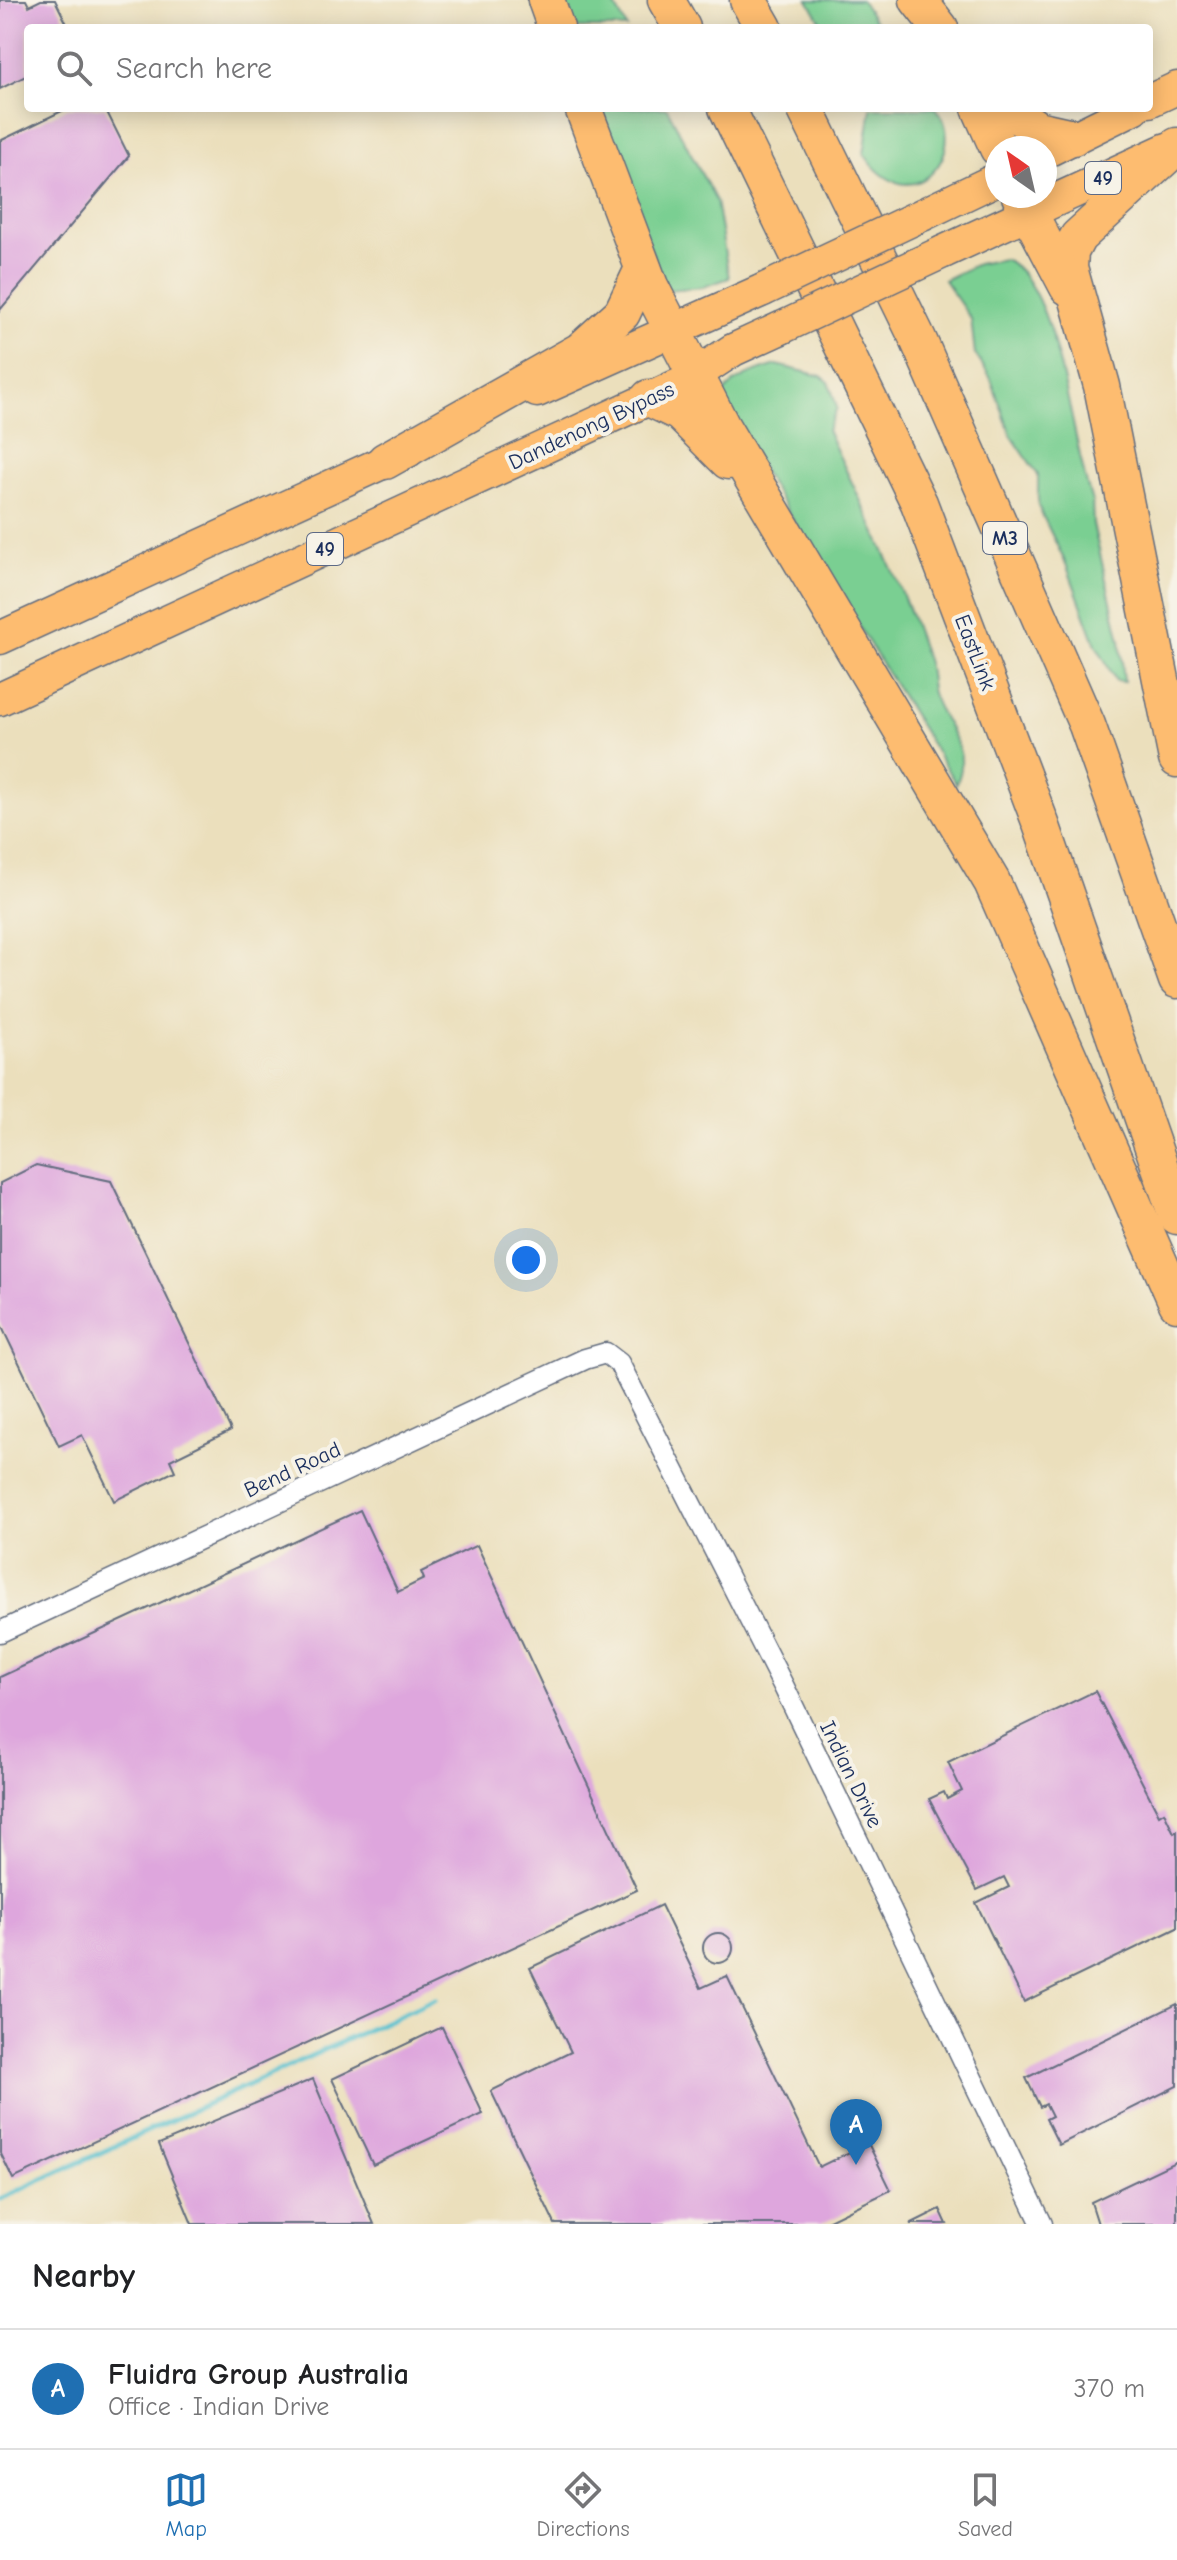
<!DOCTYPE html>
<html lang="en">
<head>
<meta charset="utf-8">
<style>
  :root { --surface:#fff; --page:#f2f2f2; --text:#202124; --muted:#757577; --line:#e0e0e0; --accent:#1f6fb2 }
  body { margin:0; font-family:"Comic Neue",sans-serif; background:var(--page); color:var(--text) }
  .compass { position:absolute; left:985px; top:136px; width:72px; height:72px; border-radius:50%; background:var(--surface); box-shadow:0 4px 20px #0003; rotate:326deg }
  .you { position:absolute; left:526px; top:1260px; width:28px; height:28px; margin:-20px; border:6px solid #fff; border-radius:50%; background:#1a73e8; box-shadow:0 0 0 12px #1a73e833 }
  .badge { display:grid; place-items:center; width:52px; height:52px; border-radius:50%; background:var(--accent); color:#fff; font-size:26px; font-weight:700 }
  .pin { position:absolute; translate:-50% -66px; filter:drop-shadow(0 2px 4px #0008) }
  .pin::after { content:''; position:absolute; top:42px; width:28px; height:24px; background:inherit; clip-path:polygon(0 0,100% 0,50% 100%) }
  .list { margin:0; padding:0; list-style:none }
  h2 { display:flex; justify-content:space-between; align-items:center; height:104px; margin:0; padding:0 32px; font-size:34px }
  h2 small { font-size:26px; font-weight:400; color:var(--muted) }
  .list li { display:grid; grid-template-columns:52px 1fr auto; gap:24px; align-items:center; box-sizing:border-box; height:120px; padding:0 32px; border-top:2px solid var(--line) }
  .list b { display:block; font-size:30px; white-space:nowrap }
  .list p { margin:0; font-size:26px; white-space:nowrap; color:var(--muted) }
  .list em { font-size:26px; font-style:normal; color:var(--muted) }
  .icon { flex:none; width:44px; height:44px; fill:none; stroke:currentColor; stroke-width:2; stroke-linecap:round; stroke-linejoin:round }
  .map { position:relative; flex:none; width:1177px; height:2224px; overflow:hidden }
  .search { position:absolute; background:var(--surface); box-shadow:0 4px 20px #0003; left:24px; right:24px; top:24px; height:88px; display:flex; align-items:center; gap:20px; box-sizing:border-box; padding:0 28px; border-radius:8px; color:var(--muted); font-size:30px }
  .sheet { height:224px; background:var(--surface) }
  nav { display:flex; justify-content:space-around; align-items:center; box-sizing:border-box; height:112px; border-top:2px solid var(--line); background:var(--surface); font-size:22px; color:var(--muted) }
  nav a { display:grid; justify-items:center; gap:4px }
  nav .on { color:var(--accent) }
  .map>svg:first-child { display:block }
  .green { fill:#7acf92; stroke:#4a7f78; stroke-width:2 }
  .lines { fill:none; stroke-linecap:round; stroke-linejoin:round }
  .stream { stroke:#53bfcd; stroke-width:5 }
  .building { fill:#dea6dd }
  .minor-casing { stroke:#646d7f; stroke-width:23 }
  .trunk-casing { stroke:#646d7f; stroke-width:35 }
  .motorway-casing { stroke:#646d7f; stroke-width:39 }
  .minor { stroke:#fff; stroke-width:20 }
  .trunk { stroke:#fdbc70; stroke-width:32 }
  .motorway { stroke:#fdbc70; stroke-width:36 }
  .trunk-bridge-casing { stroke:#646d7f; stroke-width:35; stroke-linecap:butt }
  .trunk-bridge { stroke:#fdbc70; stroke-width:32 }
  .labels { text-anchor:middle; stroke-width:8; stroke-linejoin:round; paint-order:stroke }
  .shield { fill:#f7f3e8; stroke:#5d6a87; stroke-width:2 }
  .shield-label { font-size:20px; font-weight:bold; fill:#1b2f5e }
  .street-label { font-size:22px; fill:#1b2f5e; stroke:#f7f3e8 }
</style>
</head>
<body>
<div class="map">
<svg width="1177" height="2224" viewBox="0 0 1177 2224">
  <rect width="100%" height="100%" fill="#f7f3e8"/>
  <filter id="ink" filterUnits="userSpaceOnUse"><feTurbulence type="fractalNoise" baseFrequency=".0125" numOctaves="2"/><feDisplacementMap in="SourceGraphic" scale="16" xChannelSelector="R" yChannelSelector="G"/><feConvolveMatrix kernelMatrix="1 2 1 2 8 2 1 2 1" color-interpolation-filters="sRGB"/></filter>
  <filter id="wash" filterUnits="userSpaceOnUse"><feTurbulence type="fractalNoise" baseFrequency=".006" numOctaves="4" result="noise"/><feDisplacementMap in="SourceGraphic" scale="32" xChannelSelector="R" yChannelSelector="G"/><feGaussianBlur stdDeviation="1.8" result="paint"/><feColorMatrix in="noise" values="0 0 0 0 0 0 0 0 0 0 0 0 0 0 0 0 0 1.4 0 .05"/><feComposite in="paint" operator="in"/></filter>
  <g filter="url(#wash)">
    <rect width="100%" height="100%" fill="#ebdfbc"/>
    <g class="green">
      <polygon points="559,0 612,0 627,28 568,28"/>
      <polygon points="808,0 861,0 880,28 825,28"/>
      <polygon points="594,108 667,108 716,201 729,278 703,287 667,290"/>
      <path d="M871,108H936C971,148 913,227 864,154Z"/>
      <path d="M1004,259C1059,283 1071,444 1092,501L1093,524L1120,640L1124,682L1116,681L1096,645L1066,564L1038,506V475L1011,435L990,377L975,354L971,319L944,280L977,264Z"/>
      <path d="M777,365L821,376L829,382L837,408L827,430C862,505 903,583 927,663C930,672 929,683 932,693C941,724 974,749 956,784L719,400C729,379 756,371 777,365Z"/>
    </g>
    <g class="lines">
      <polyline class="stream" points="0,2199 435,1999"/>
    </g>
    <g id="blocks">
      <g class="building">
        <polygon points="0,0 26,0 29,6 41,0 55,0 69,28 28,28 28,75 0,89"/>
        <polygon points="68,108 105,108 129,156 0,310 0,141"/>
        <polygon points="36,1165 111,1181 231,1430 170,1460 175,1471 114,1501 82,1435 59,1446 0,1323 0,1183"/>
        <polygon points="360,1510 398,1592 424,1579 421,1572 477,1545 637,1890 13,2179 0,2152 0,1677"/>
        <polygon points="1095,1691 1159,1815 1164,1812 1174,1833 1177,1831 1177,1928 1024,2002 976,1903 1009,1887 1004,1877 977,1890 929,1799 944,1792 947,1799 962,1791 948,1762"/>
        <polygon points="661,1905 701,1988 727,1976 819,2167 868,2143 891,2190 821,2224 555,2224 491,2091 571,2052 530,1968"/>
        <circle cx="718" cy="1948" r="15"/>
        <polygon points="1177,2004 1177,2086 1059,2145 1046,2119 1052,2116 1046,2104 1040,2107 1026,2078"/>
        <polygon points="442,2027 483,2114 373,2165 332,2079"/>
        <polygon points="313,2079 374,2224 192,2224 159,2144"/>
        <polygon points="1177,2161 1177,2224 1098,2224 1091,2202"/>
        <polygon points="940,2209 947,2224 910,2224"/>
      </g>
    </g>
  </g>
  <g filter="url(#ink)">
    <use href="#blocks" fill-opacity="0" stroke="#646d7f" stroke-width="2"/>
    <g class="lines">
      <g class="minor-casing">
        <polyline id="minor" points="0,1632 585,1359 606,1353 619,1363 784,1687 1042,2224"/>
      </g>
      <g class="trunk-casing">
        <g id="trunk">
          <polyline points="1149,101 1177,88"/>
          <polyline points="1045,152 1134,108"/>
          <polyline points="924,214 997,179"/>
          <polyline points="943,252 1167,149"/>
          <polyline points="537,391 763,290"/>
          <polyline points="0,638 408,451"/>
          <polyline points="0,699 681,384 733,350 781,328"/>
        </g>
      </g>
      <g class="motorway-casing">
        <g id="motorway">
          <polyline points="546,0 556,28"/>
          <polyline points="666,0 682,28"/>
          <polyline points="748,0 764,28"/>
          <polyline points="918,0 940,28"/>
          <polyline points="583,108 650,286 722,427 992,882 1177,1303"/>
          <polyline points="727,108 919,503 1041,824 1177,1216"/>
          <polyline points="805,108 918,339 1087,725 1177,980"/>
          <polyline points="980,108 998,148"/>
          <polyline points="1007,108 1037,129 1073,137"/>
          <polyline points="1177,146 1078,237 1070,252 1069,268 1102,386 1177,759"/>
          <polyline points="1020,196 1068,287"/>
          <polyline points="649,398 680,413 728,461"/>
          <polyline points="385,461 580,351 622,313 643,269"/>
        </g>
      </g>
      <use href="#minor" class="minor"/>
      <use href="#trunk" class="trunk"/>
      <use href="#motorway" class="motorway"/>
      <g class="trunk-bridge-casing">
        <g id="trunk-bridge">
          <polyline points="763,290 924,214"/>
          <polyline points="781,328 943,252"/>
        </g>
      </g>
      <use href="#trunk-bridge" class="trunk-bridge"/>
    </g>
  </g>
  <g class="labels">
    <g class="shield">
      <rect x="1085" y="162" width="36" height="32" rx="6"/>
      <rect x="983" y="522" width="44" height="32" rx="6"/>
      <rect x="307" y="533" width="36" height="32" rx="6"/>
    </g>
    <g class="shield-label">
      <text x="1103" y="185">49</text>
      <text x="1005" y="545">M3</text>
      <text x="325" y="556">49</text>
    </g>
    <g class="street-label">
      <text transform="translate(591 425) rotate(-25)" y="8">Dandenong Bypass</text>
      <text transform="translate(976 652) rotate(69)" y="8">EastLink</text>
      <text transform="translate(292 1469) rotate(-25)" y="8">Bend Road</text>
      <text transform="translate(852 1774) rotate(64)" y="8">Indian Drive</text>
    </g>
  </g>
</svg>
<svg class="compass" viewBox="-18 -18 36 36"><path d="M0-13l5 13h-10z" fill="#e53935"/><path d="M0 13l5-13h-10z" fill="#757577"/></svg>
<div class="you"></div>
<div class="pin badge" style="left:856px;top:2165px">A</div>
<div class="search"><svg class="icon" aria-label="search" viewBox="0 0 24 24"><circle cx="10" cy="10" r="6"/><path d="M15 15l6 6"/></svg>Search here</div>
</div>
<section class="sheet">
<h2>Nearby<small></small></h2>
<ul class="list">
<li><span class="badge">A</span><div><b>Fluidra Group Australia</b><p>Office · Indian Drive</p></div><em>370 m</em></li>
</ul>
</section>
<nav>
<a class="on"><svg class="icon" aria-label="map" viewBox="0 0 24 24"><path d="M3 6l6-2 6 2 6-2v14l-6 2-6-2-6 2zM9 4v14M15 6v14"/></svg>Map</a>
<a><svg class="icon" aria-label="directions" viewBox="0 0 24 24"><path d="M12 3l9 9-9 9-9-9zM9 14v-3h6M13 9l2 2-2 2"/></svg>Directions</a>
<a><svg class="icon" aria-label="saved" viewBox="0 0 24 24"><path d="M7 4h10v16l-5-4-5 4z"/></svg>Saved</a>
</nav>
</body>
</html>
